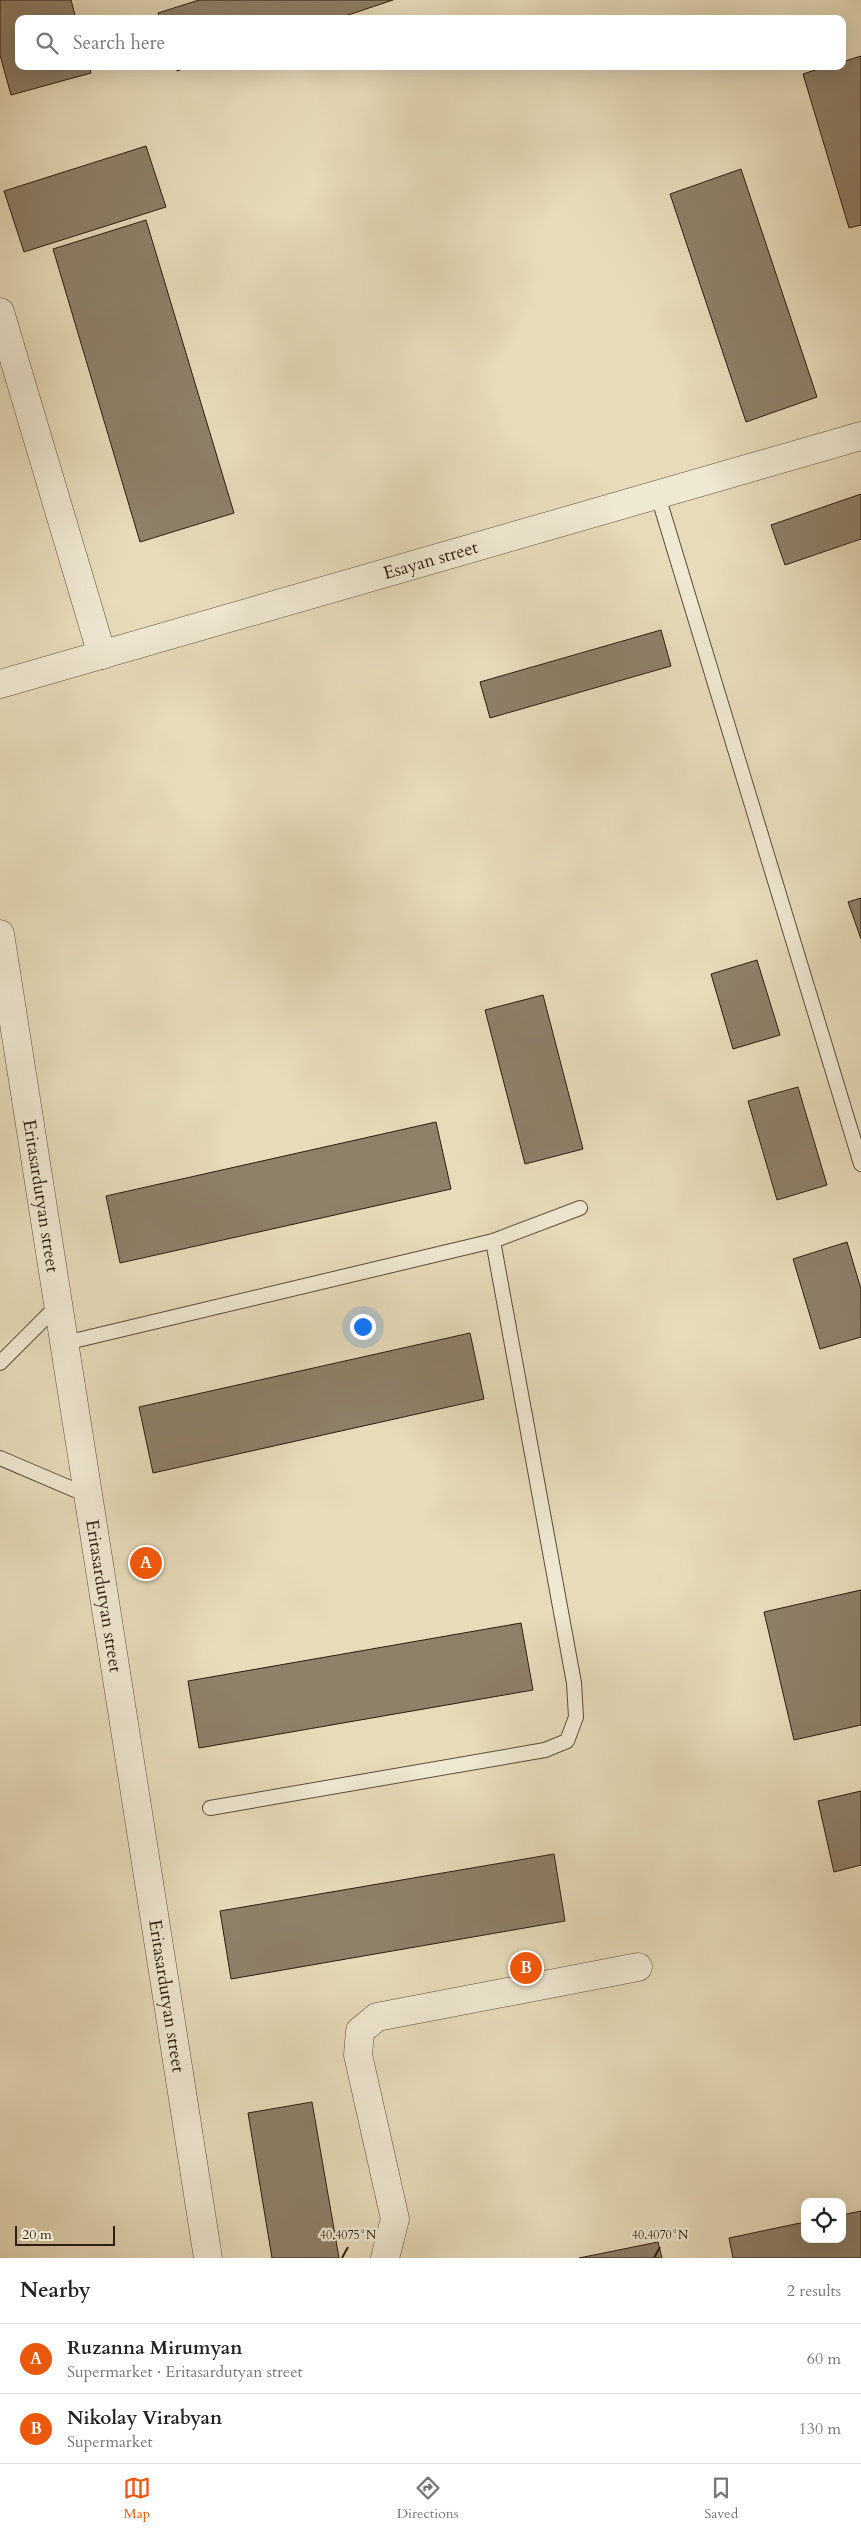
<!DOCTYPE html>
<html lang="en">
<head>
<meta charset="utf-8">
<style>
  :root { --surface:#fff; --page:#f2f2f2; --text:#222; --muted:#767676; --line:#e0e0e0; --accent:#ea580c }
  body { margin:0; font-family:Cardo,serif; background:var(--page); color:var(--text) }
  .controls { position:absolute; right:15px; bottom:15px; display:grid; overflow:hidden; border-radius:10px; box-shadow:0 5px 20px #0002 }
  .controls button { width:45px; height:45px; display:grid; place-items:center; padding:0; border:0; border-bottom:1px solid var(--line); background:var(--surface); color:var(--text); font:25px sans-serif }
  .scale { position:absolute; left:15px; bottom:12px; width:100px; box-sizing:border-box; padding-left:5px; border:2px solid #2d1d11; border-top:0; font-size:14px; line-height:18px; white-space:nowrap; color:#2d1d11; -webkit-text-stroke:4px #efe8d2; paint-order:stroke }
  .you { position:absolute; left:362px; top:1326px; width:18px; height:18px; margin:-12px; border:4px solid #fff; border-radius:50%; background:#1a73e8; box-shadow:0 0 0 8px #1a73e833 }
  .badge { display:grid; place-items:center; width:32px; height:32px; border-radius:50%; background:var(--accent); color:#fff; font-size:16px; font-weight:700 }
  .pin { position:absolute; translate:-50% -50%; border:2px solid #fff; box-shadow:0 1px 5px #0006 }
  .list { margin:0; padding:0; list-style:none }
  h2 { display:flex; justify-content:space-between; align-items:center; height:65px; margin:0; padding:0 20px; font-size:21px }
  h2 small { font-size:16px; font-weight:400; color:var(--muted) }
  .list li { display:grid; grid-template-columns:32px 1fr auto; gap:15px; align-items:center; box-sizing:border-box; height:70px; padding:0 20px; border-top:1px solid var(--line) }
  .list b { display:block; font-size:19px; white-space:nowrap }
  .list p { margin:0; font-size:16px; white-space:nowrap; color:var(--muted) }
  .list em { font-size:16px; font-style:normal; color:var(--muted) }
  .icon { flex:none; width:28px; height:28px; fill:none; stroke:currentColor; stroke-width:2; stroke-linecap:round; stroke-linejoin:round }
  .map { position:relative; flex:none; width:861px; height:2258px; overflow:hidden }
  .search { position:absolute; background:var(--surface); box-shadow:0 5px 20px #0002; left:15px; right:15px; top:15px; height:55px; display:flex; align-items:center; gap:12px; box-sizing:border-box; padding:0 18px; border-radius:10px; color:var(--muted); font-size:19px }
  .sheet { height:205px; background:var(--surface) }
  nav { display:flex; justify-content:space-around; align-items:center; box-sizing:border-box; height:70px; border-top:1px solid var(--line); background:var(--surface); font-size:14px; color:var(--muted) }
  nav a { display:grid; justify-items:center; gap:2px }
  nav .on { color:var(--accent) }
  .map>svg:first-child { display:block }
  .building { fill:#8e8069; stroke:#2d1d11 }
  .lines { fill:none; stroke-linecap:round; stroke-linejoin:round }
  .service-casing { stroke:#5c4c3b; stroke-width:16 }
  .minor-casing { stroke:#5c4c3b; stroke-width:29 }
  .tertiary-casing { stroke:#5c4c3b; stroke-width:29 }
  .service { stroke:#efe8d2; stroke-width:14 }
  .minor { stroke:#efe8d2; stroke-width:28 }
  .tertiary { stroke:#efe8d2; stroke-width:28 }
  .ticks { fill:none; stroke:#2d1d11; stroke-width:2 }
  .labels { text-anchor:middle; stroke-width:5; stroke-linejoin:round; paint-order:stroke }
  .street-label { font-size:18px; fill:#2d1d11; stroke:#efe8d2 }
  .ticks-label { font-size:12px; text-anchor:middle; fill:#2d1d11; stroke:#efe8d2; stroke-width:5; stroke-linejoin:round; paint-order:stroke }
</style>
</head>
<body>
<div class="map">
<svg width="861" height="2258" viewBox="0 0 861 2258">
  <rect width="100%" height="100%" fill="#e7dbba"/>
  <filter id="stains"><feTurbulence type="fractalNoise" baseFrequency=".004" numOctaves="4"/><feColorMatrix values="0 0 0 0 .2 0 0 0 0 .09 0 0 0 0 .02 0 0 0 .5 -.17"/></filter>
  <radialGradient id="worn" r=".72"><stop offset=".6" stop-color="#630" stop-opacity="0"/><stop offset="1" stop-color="#630" stop-opacity=".3"/></radialGradient>
  <g class="building">
    <polygon points="0,0 71,0 76,19 19,19 19,66 89,66 91,73 11,95 0,55"/>
    <polygon points="199,0 393,0 336,19 160,19 158,13"/>
    <polygon points="861,56 861,225 849,228 803,74 828,66 842,66 842,62"/>
    <polygon points="176,66 192,66 177,71"/>
    <polygon points="146,146 166,207 24,252 4,191"/>
    <polygon points="741,169 817,397 746,422 670,194"/>
    <polygon points="146,220 234,513 140,542 53,249"/>
    <polygon points="861,494 861,539 785,565 771,525"/>
    <polygon points="661,630 671,666 490,718 480,682"/>
    <polygon points="861,898 861,939 848,902"/>
    <polygon points="757,960 780,1035 733,1049 711,974"/>
    <polygon points="543,995 583,1149 525,1164 485,1010"/>
    <polygon points="798,1087 827,1185 777,1200 748,1101"/>
    <polygon points="436,1122 451,1189 120,1263 106,1196"/>
    <polygon points="847,1242 861,1289 861,1337 820,1349 793,1259"/>
    <polygon points="470,1333 484,1399 153,1473 139,1407"/>
    <polygon points="861,1590 861,1725 794,1740 764,1612"/>
    <polygon points="521,1623 533,1690 199,1748 188,1681"/>
    <polygon points="861,1791 861,1865 834,1872 818,1801"/>
    <polygon points="554,1854 565,1921 231,1979 220,1911"/>
    <polygon points="312,2102 339,2258 272,2258 248,2113"/>
    <polygon points="861,2211 861,2258 733,2258 729,2238 805,2222 805,2239 842,2239 842,2215"/>
    <polygon points="658,2242 662,2258 579,2258"/>
  </g>
  <g class="lines">
    <g class="service-casing">
      <g id="service">
        <polyline points="658,496 861,1164"/>
        <polyline points="65,1343 493,1241 580,1208"/>
        <polyline points="0,1363 59,1304"/>
        <polyline points="0,1458 89,1496"/>
        <polyline points="210,1808 545,1750 567,1741 576,1717 574,1683 493,1241"/>
      </g>
    </g>
    <g class="minor-casing">
      <g id="minor">
        <polyline points="0,312 102,655"/>
        <polyline points="385,2258 395,2219 358,2055 360,2031 377,2017 638,1967"/>
      </g>
    </g>
    <g class="tertiary-casing">
      <g id="tertiary">
        <path id="s1" d="M0,684L861,436"/>
        <path id="s2" d="M0,934L208,2258"/>
      </g>
    </g>
    <use href="#service" class="service"/>
    <use href="#minor" class="minor"/>
    <use href="#tertiary" class="tertiary"/>
  </g>
  <path class="ticks" d="M342,2258L348,2247M654,2258L660,2247"/>
  <g class="labels">
    <g class="street-label">
      <text dy="6" stroke="none"><textPath href="#s1" startOffset="448">Esayan street</textPath></text>
      <text dy="6" stroke="none"><textPath href="#s2" startOffset="265">Eritasardutyan street</textPath></text>
      <text dy="6" stroke="none"><textPath href="#s2" startOffset="670">Eritasardutyan street</textPath></text>
      <text dy="6" stroke="none"><textPath href="#s2" startOffset="1075">Eritasardutyan street</textPath></text>
    </g>
  </g>
  <g class="ticks-label">
    <text x="348" y="2239">40.4075°N</text>
    <text x="660" y="2239">40.4070°N</text>
  </g>
  <rect width="100%" height="100%" filter="url(#stains)"/>
  <rect width="100%" height="100%" fill="url(#worn)"/>
</svg>
<div class="controls">
<button><svg class="icon" aria-label="locate" viewBox="0 0 24 24"><circle cx="12" cy="12" r="6"/><path d="M12 2v4M12 18v4M2 12h4M18 12h4"/></svg></button>
</div>
<div class="scale">20 m</div>
<div class="you"></div>
<div class="pin badge" style="left:146px;top:1563px">A</div>
<div class="pin badge" style="left:526px;top:1968px">B</div>
<div class="search"><svg class="icon" aria-label="search" viewBox="0 0 24 24"><circle cx="10" cy="10" r="6"/><path d="M15 15l6 6"/></svg>Search here</div>
</div>
<section class="sheet">
<h2>Nearby<small>2 results</small></h2>
<ul class="list">
<li><span class="badge">A</span><div><b>Ruzanna Mirumyan</b><p>Supermarket · Eritasardutyan street</p></div><em>60 m</em></li>
<li><span class="badge">B</span><div><b>Nikolay Virabyan</b><p>Supermarket</p></div><em>130 m</em></li>
</ul>
</section>
<nav>
<a class="on"><svg class="icon" aria-label="map" viewBox="0 0 24 24"><path d="M3 6l6-2 6 2 6-2v14l-6 2-6-2-6 2zM9 4v14M15 6v14"/></svg>Map</a>
<a><svg class="icon" aria-label="directions" viewBox="0 0 24 24"><path d="M12 3l9 9-9 9-9-9zM9 14v-3h6M13 9l2 2-2 2"/></svg>Directions</a>
<a><svg class="icon" aria-label="saved" viewBox="0 0 24 24"><path d="M7 4h10v16l-5-4-5 4z"/></svg>Saved</a>
</nav>
</body>
</html>
